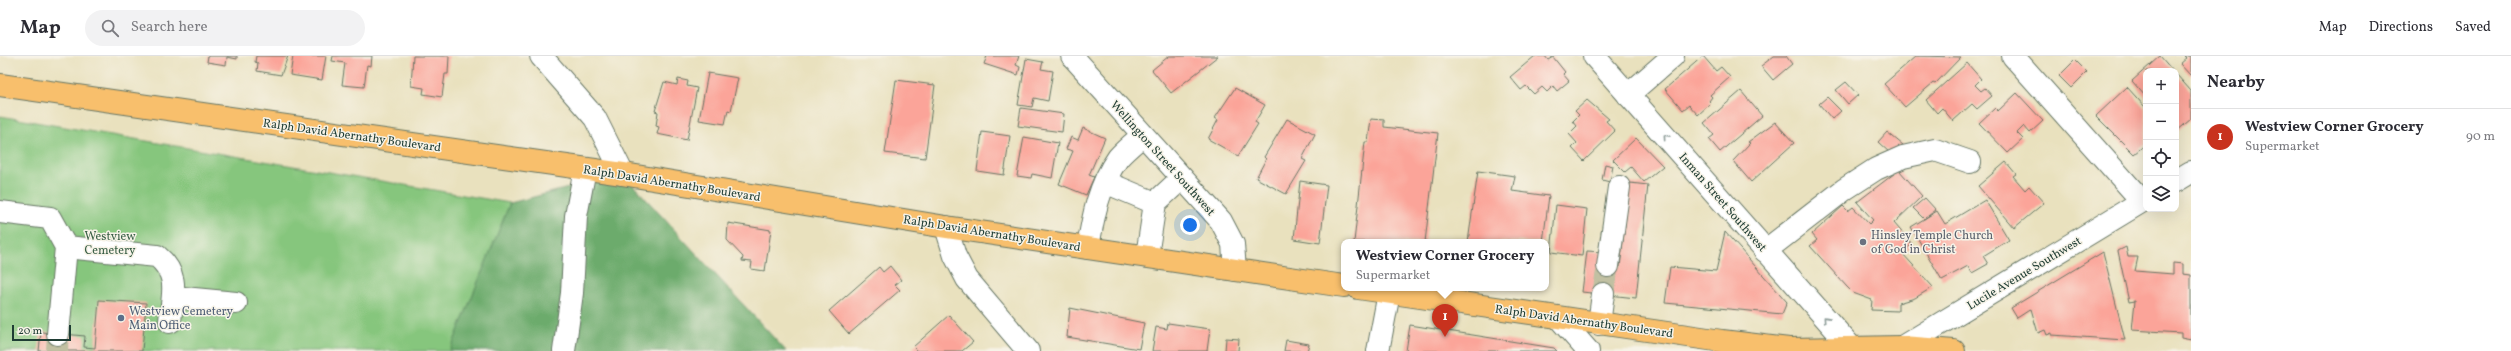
<!DOCTYPE html>
<html lang="en">
<head>
<meta charset="utf-8">
<style>
  :root { --surface:#fff; --page:#f2f2f3; --text:#2b2b33; --muted:#7c7c81; --line:#e1e1e2; --accent:#c8321e }
  body { margin:0; font-family:Vollkorn,serif; background:var(--page); color:var(--text) }
  .controls { position:absolute; right:12px; top:12px; display:grid; overflow:hidden; border-radius:8px; box-shadow:0 4px 16px #0002 }
  .controls button { width:36px; height:36px; display:grid; place-items:center; padding:0; border:0; border-bottom:1px solid var(--line); background:var(--surface); color:var(--text); font:20px sans-serif }
  .scale { position:absolute; left:12px; bottom:10px; width:59px; box-sizing:border-box; padding-left:4px; border:2px solid #1f3d34; border-top:0; font-size:11px; line-height:14px; white-space:nowrap; color:#1f3d34; -webkit-text-stroke:3px #f7f3e8; paint-order:stroke }
  .you { position:absolute; left:1190px; top:169px; width:14px; height:14px; margin:-10px; border:3px solid #fff; border-radius:50%; background:#1a73e8; box-shadow:0 0 0 6px #1a73e833 }
  .badge { display:grid; place-items:center; width:26px; height:26px; border-radius:50%; background:var(--accent); color:#fff; font-size:13px; font-weight:700 }
  .pin { position:absolute; translate:-50% -33px; filter:drop-shadow(0 1px 2px #0008) }
  .pin::after { content:''; position:absolute; top:21px; width:14px; height:12px; background:inherit; clip-path:polygon(0 0,100% 0,50% 100%) }
  .popup { position:absolute; left:1341px; top:183px; width:208px; height:52px; box-sizing:border-box; display:grid; place-content:center; border-radius:8px; background:var(--surface); filter:drop-shadow(0 1px 3px #0005); font-size:13px; white-space:nowrap; color:var(--muted) }
  .popup b { font-size:15px; color:var(--text) }
  .popup::after { content:''; position:absolute; left:50%; top:100%; margin-left:-8px; border:8px solid transparent; border-top-color:var(--surface) }
  .list { margin:0; padding:0; list-style:none }
  h2 { display:flex; justify-content:space-between; align-items:center; height:52px; margin:0; padding:0 16px; font-size:17px }
  h2 small { font-size:13px; font-weight:400; color:var(--muted) }
  .list li { display:grid; grid-template-columns:26px 1fr auto; gap:12px; align-items:center; box-sizing:border-box; height:56px; padding:0 16px; border-top:1px solid var(--line) }
  .list b { display:block; font-size:15px; white-space:nowrap }
  .list p { margin:0; font-size:13px; white-space:nowrap; color:var(--muted) }
  .list em { font-size:13px; font-style:normal; color:var(--muted) }
  .icon { flex:none; width:22px; height:22px; fill:none; stroke:currentColor; stroke-width:2; stroke-linecap:round; stroke-linejoin:round }
  .map { position:relative; flex:none; width:2191px; height:295px; overflow:hidden }
  header { display:flex; align-items:center; gap:24px; box-sizing:border-box; height:56px; padding:0 20px; background:var(--surface); border-bottom:1px solid var(--line) }
  header strong { font-size:19px }
  nav { display:flex; gap:22px; margin-inline-start:auto; font-size:14px }
  .search { width:280px; height:36px; background:var(--page); display:flex; align-items:center; gap:10px; box-sizing:border-box; padding:0 14px; border-radius:22px; color:var(--muted); font-size:15px }
  main { display:flex }
  aside { flex:1; background:var(--surface) }
  .map>svg:first-child { display:block }
  .green { fill:#86c67d; stroke:#528258 }
  .forest { fill:#6cab6c; stroke:#467450 }
  .building { fill:#fba499 }
  .lines { fill:none; stroke-linecap:round; stroke-linejoin:round }
  .minor-tunnel { stroke:#c1c0a2; stroke-width:22; stroke-dasharray:22 11; stroke-linecap:butt }
  .minor-casing { stroke:#667664; stroke-width:24 }
  .major-casing { stroke:#667664; stroke-width:24 }
  .minor { stroke:#fff; stroke-width:22 }
  .major { stroke:#f8bf6c; stroke-width:22 }
  .oneway { stroke:#8f9e9a }
  .worship-dot { fill:#6b7280; stroke:#f7f3e8; stroke-width:1.5 }
  .service-dot { fill:#5c6f8a; stroke:#f7f3e8; stroke-width:1.5 }
  .labels { text-anchor:middle; stroke-width:3; stroke-linejoin:round; paint-order:stroke }
  .street-label { font-size:12px; fill:#1f3d34; stroke:#f7f3e8 }
  .worship-label { font-size:12px; fill:#5b616d; stroke:#f7f3e8; text-anchor:start }
  .park-label { font-size:12px; fill:#395f46; stroke:#f7f3e8 }
  .service-label { font-size:12px; fill:#4e5e75; stroke:#f7f3e8; text-anchor:start }
</style>
</head>
<body>
<header>
<strong>Map</strong>
<div class="search"><svg class="icon" aria-label="search" viewBox="0 0 24 24"><circle cx="10" cy="10" r="6"/><path d="M15 15l6 6"/></svg>Search here</div>
<nav><a>Map</a><a>Directions</a><a>Saved</a></nav>
</header>
<main>
<div class="map">
<svg width="2191" height="295" viewBox="0 0 2191 295">
  <rect width="100%" height="100%" fill="#f7f3e8"/>
  <filter id="ink" filterUnits="userSpaceOnUse"><feTurbulence type="fractalNoise" baseFrequency=".025" numOctaves="2"/><feDisplacementMap in="SourceGraphic" scale="8" xChannelSelector="R" yChannelSelector="G"/><feConvolveMatrix kernelMatrix="1 2 1 2 8 2 1 2 1" color-interpolation-filters="sRGB"/></filter>
  <filter id="wash" filterUnits="userSpaceOnUse"><feTurbulence type="fractalNoise" baseFrequency=".012" numOctaves="4" result="noise"/><feDisplacementMap in="SourceGraphic" scale="16" xChannelSelector="R" yChannelSelector="G"/><feGaussianBlur stdDeviation="0.9" result="paint"/><feColorMatrix in="noise" values="0 0 0 0 0 0 0 0 0 0 0 0 0 0 0 0 0 1.4 0 .05"/><feComposite in="paint" operator="in"/></filter>
  <g filter="url(#wash)">
    <rect width="100%" height="100%" fill="#e9e1be"/>
    <polygon class="green" points="0,60 510,147 450,295 0,295"/>
    <polygon class="forest" points="623,118 786,295 450,295 510,147"/>
    <g id="blocks">
      <g class="building">
        <polygon points="208,0 237,0 237,3 227,1 226,9 207,6"/>
        <polygon points="256,0 288,0 281,19 257,15 258,7 255,6"/>
        <polygon points="293,0 326,0 322,24 290,19"/>
        <polygon points="333,0 372,0 371,10 367,9 364,31 342,29 345,7 332,5"/>
        <polygon points="413,0 449,0 448,18 445,18 442,41 423,38 424,32 411,30"/>
        <polygon points="987,0 1019,0 1016,9 1020,11 1018,19 984,8"/>
        <polygon points="1169,0 1218,0 1171,37 1152,14"/>
        <polygon points="1535,0 1545,0 1548,4 1553,1 1565,16 1563,18 1569,25 1557,35 1553,30 1547,36 1542,31 1534,38 1526,30 1521,34 1510,21"/>
        <polygon points="1703,0 1716,15 1721,11 1730,21 1710,39 1712,41 1709,45 1711,47 1698,59 1689,49 1683,54 1665,33"/>
        <polygon points="1774,0 1786,0 1792,8 1773,24 1761,10"/>
        <polygon points="1916,0 1961,1 1935,28 1933,27 1905,51 1884,28"/>
        <polygon points="2160,0 2173,15 2146,15 2146,41 2132,25"/>
        <polygon points="2185,0 2191,0 2191,20 2180,8 2187,2"/>
        <polygon points="1026,3 1043,6 1041,13 1053,15 1048,45 1034,42 1032,51 1018,49"/>
        <polygon points="2075,4 2087,16 2071,32 2059,20"/>
        <polygon points="1967,7 1981,23 1975,29 1981,35 1985,32 1992,40 1977,53 1972,48 1953,65 1942,52 1937,57 1926,44"/>
        <polygon points="708,17 738,22 731,55 728,54 725,68 699,64"/>
        <polygon points="2176,18 2191,35 2191,63 2177,75"/>
        <polygon points="678,23 688,25 687,30 697,32 687,84 657,78 659,71 656,70 658,56 655,55 664,26 677,29"/>
        <polygon points="896,24 935,29 925,102 885,97"/>
        <polygon points="1846,26 1858,39 1848,48 1836,34"/>
        <polygon points="2127,31 2146,52 2146,88 2134,98 2096,60"/>
        <polygon points="1235,32 1265,49 1255,66 1258,68 1238,100 1208,83 1218,64 1215,62"/>
        <polygon points="1741,35 1762,60 1720,96 1709,83 1714,79 1704,67"/>
        <polygon points="2017,37 2043,65 2030,77 2024,70 2017,77 2023,83 2008,97 1979,67 1995,52 1998,55"/>
        <polygon points="1827,41 1841,55 1832,63 1819,48"/>
        <polygon points="1587,44 1609,63 1606,65 1615,75 1584,105 1572,92 1577,87 1569,78 1577,70 1573,65 1579,59 1575,55"/>
        <polygon points="1021,52 1064,58 1062,76 1018,70"/>
        <polygon points="1287,63 1315,78 1302,103 1306,105 1286,138 1256,122 1266,103 1264,101"/>
        <polygon points="1371,63 1384,64 1384,71 1438,77 1425,186 1354,186 1365,86 1368,86"/>
        <polygon points="1775,66 1794,87 1751,126 1733,105 1750,87 1748,86"/>
        <polygon points="1083,72 1105,82 1089,119 1094,121 1086,139 1059,128 1073,95 1066,93 1071,81 1078,84"/>
        <polygon points="982,76 1010,80 1004,119 977,115"/>
        <polygon points="1887,76 1903,89 1895,98 1890,97 1878,86"/>
        <polygon points="1024,81 1058,87 1052,122 1032,118 1031,122 1017,120"/>
        <polygon points="1636,82 1663,110 1644,126 1631,111 1625,116 1613,104"/>
        <polygon points="2006,106 2016,118 2013,120 2025,134 2029,130 2044,147 2014,172 1978,130"/>
        <polygon points="1605,108 1613,110 1610,126 1602,124"/>
        <polygon points="1899,114 1922,140 1894,167 1912,188 1902,197 1933,231 1915,242 1898,247 1898,255 1871,254 1872,244 1853,237 1847,231 1810,190 1817,184 1812,178 1843,150 1848,155 1853,151 1869,168 1873,164 1857,146"/>
        <polygon points="1478,115 1515,120 1512,135 1549,140 1543,186 1468,186"/>
        <polygon points="1300,125 1327,129 1320,187 1294,183"/>
        <polygon points="1630,127 1648,129 1636,242 1582,236 1587,195 1603,196 1602,209 1620,211"/>
        <polygon points="1925,142 1936,154 1924,163 1913,152"/>
        <polygon points="1985,144 2009,184 1983,200 1988,208 1972,217 1968,210 1942,224 1911,171 1937,155 1945,168"/>
        <polygon points="1556,149 1587,153 1582,200 1551,196"/>
        <polygon points="728,167 771,174 765,215 751,213 752,206 742,205 743,201 727,184"/>
        <polygon points="1725,176 1787,246 1782,258 1665,247 1670,211 1716,215"/>
        <polygon points="2126,191 2128,201 2138,201 2135,215 2173,218 2173,207 2183,208 2183,218 2191,219 2191,284 2181,282 2181,277 2132,274 2135,245 2129,246 2118,195"/>
        <polygon points="2103,196 2125,284 2052,279 2052,277 2047,279 2045,274 2038,277 2031,253 2017,262 2011,252"/>
        <polygon points="890,210 901,224 895,229 900,234 849,278 829,255 879,211 883,216"/>
        <polygon points="99,244 146,247 142,295 39,295 41,276 85,280 84,291 95,292"/>
        <polygon points="1070,252 1144,267 1139,293 1067,281"/>
        <polygon points="949,259 973,286 962,295 917,295 913,291"/>
        <polygon points="1168,267 1210,273 1207,295 1152,295 1156,271 1167,273"/>
        <polygon points="1410,269 1554,292 1557,295 1406,295"/>
        <polygon points="1226,282 1239,283 1238,295 1225,295"/>
        <polygon points="1286,284 1309,288 1307,295 1284,295"/>
      </g>
    </g>
  </g>
  <g filter="url(#ink)">
    <use href="#blocks" fill-opacity="0" stroke="#667664" stroke-width="1"/>
    <g class="lines">
      <g class="minor-tunnel">
        <polyline points="1603,238 1608,210"/>
        <polyline points="57,295 58,278"/>
      </g>
      <g class="minor-casing">
        <g id="minor">
          <polyline points="541,0 595,62 623,118"/>
          <polyline points="1072,0 1221,165 1233,188 1235,214"/>
          <polyline points="1594,0 1852,292"/>
          <polyline points="2013,0 2142,145"/>
          <polyline points="1628,39 1673,0"/>
          <polyline points="2176,125 2191,116"/>
          <polyline points="1105,126 1155,147"/>
          <polyline points="0,156 50,162 66,191 58,278"/>
          <polyline points="946,171 955,200 967,223 1028,295"/>
          <path d="M66,191L157,200C181,220 172,239 170,266"/>
          <path d="M1088,192C1093,160 1099,129 1118,102C1125,94 1135,86 1143,79"/>
          <polyline points="1765,195 1845,133 1876,113 1903,101 1935,94 1970,106"/>
          <polyline points="1147,200 1155,147 1182,122"/>
          <polyline points="1608,210 1619,131"/>
          <polyline points="173,241 236,247"/>
          <polyline points="1559,262 1588,295"/>
          <polyline points="1599,268 1603,238"/>
          <polyline points="1902,291 2146,143"/>
          <polyline points="564,295 572,237 576,160 585,113"/>
          <polyline points="1378,295 1389,237"/>
        </g>
      </g>
      <g class="major-casing">
        <g id="major">
          <polyline points="0,29 623,118 946,171 1344,230"/>
          <polyline points="1358,232 1722,285 1789,293 1902,291 1954,295"/>
        </g>
      </g>
      <use href="#minor" class="minor"/>
      <use href="#major" class="major"/>
    </g>
    <defs><path id="oneway-chevron" d="M-2-3.5L2.5 0L-2 3.5" fill="none" stroke-width="1.6" stroke-linecap="round" stroke-linejoin="round"/></defs>
    <g class="oneway">
      <use href="#oneway-chevron" transform="translate(1666 81) rotate(-131)"/>
      <use href="#oneway-chevron" transform="translate(1826 263) rotate(-132)"/>
    </g>
  </g>
  <circle class="worship-dot" cx="1863" cy="186" r="4"/>
  <circle class="service-dot" cx="121" cy="262" r="4"/>
  <g class="labels">
    <g class="street-label">
      <text transform="translate(352 79) rotate(8)" y="4">Ralph David Abernathy Boulevard</text>
      <text transform="translate(1163 102) rotate(48)" y="4">Wellington Street Southwest</text>
      <text transform="translate(672 127) rotate(9)" y="4">Ralph David Abernathy Boulevard</text>
      <text transform="translate(1723 146) rotate(49)" y="4">Inman Street Southwest</text>
      <text transform="translate(992 177) rotate(9)" y="4">Ralph David Abernathy Boulevard</text>
      <text transform="translate(2024 217) rotate(-31)" y="4">Lucile Avenue Southwest</text>
      <text transform="translate(1584 265) rotate(8)" y="4">Ralph David Abernathy Boulevard</text>
    </g>
    <g class="worship-label">
      <text x="1871" y="183">Hinsley Temple Church<tspan x="1871" dy="14">of God in Christ</tspan></text>
    </g>
    <g class="park-label">
      <text x="110" y="184">Westview<tspan x="110" dy="14">Cemetery</tspan></text>
    </g>
    <g class="service-label">
      <text x="129" y="259">Westview Cemetery<tspan x="129" dy="14">Main Office</tspan></text>
    </g>
  </g>
</svg>
<div class="controls">
<button>+</button>
<button>−</button>
<button><svg class="icon" aria-label="locate" viewBox="0 0 24 24"><circle cx="12" cy="12" r="6"/><path d="M12 2v4M12 18v4M2 12h4M18 12h4"/></svg></button>
<button><svg class="icon" aria-label="layers" viewBox="0 0 24 24"><path d="M12 4l9 5-9 5-9-5zM3 14l9 5 9-5"/></svg></button>
</div>
<div class="scale">20 m</div>
<div class="you"></div>
<div class="pin badge" style="left:1445px;top:281px">1</div>
<div class="popup"><b>Westview Corner Grocery</b>Supermarket</div>
</div>
<aside>
<h2>Nearby<small></small></h2>
<ul class="list">
<li><span class="badge">1</span><div><b>Westview Corner Grocery</b><p>Supermarket</p></div><em>90 m</em></li>
</ul>
</aside>
</main>
</body>
</html>
